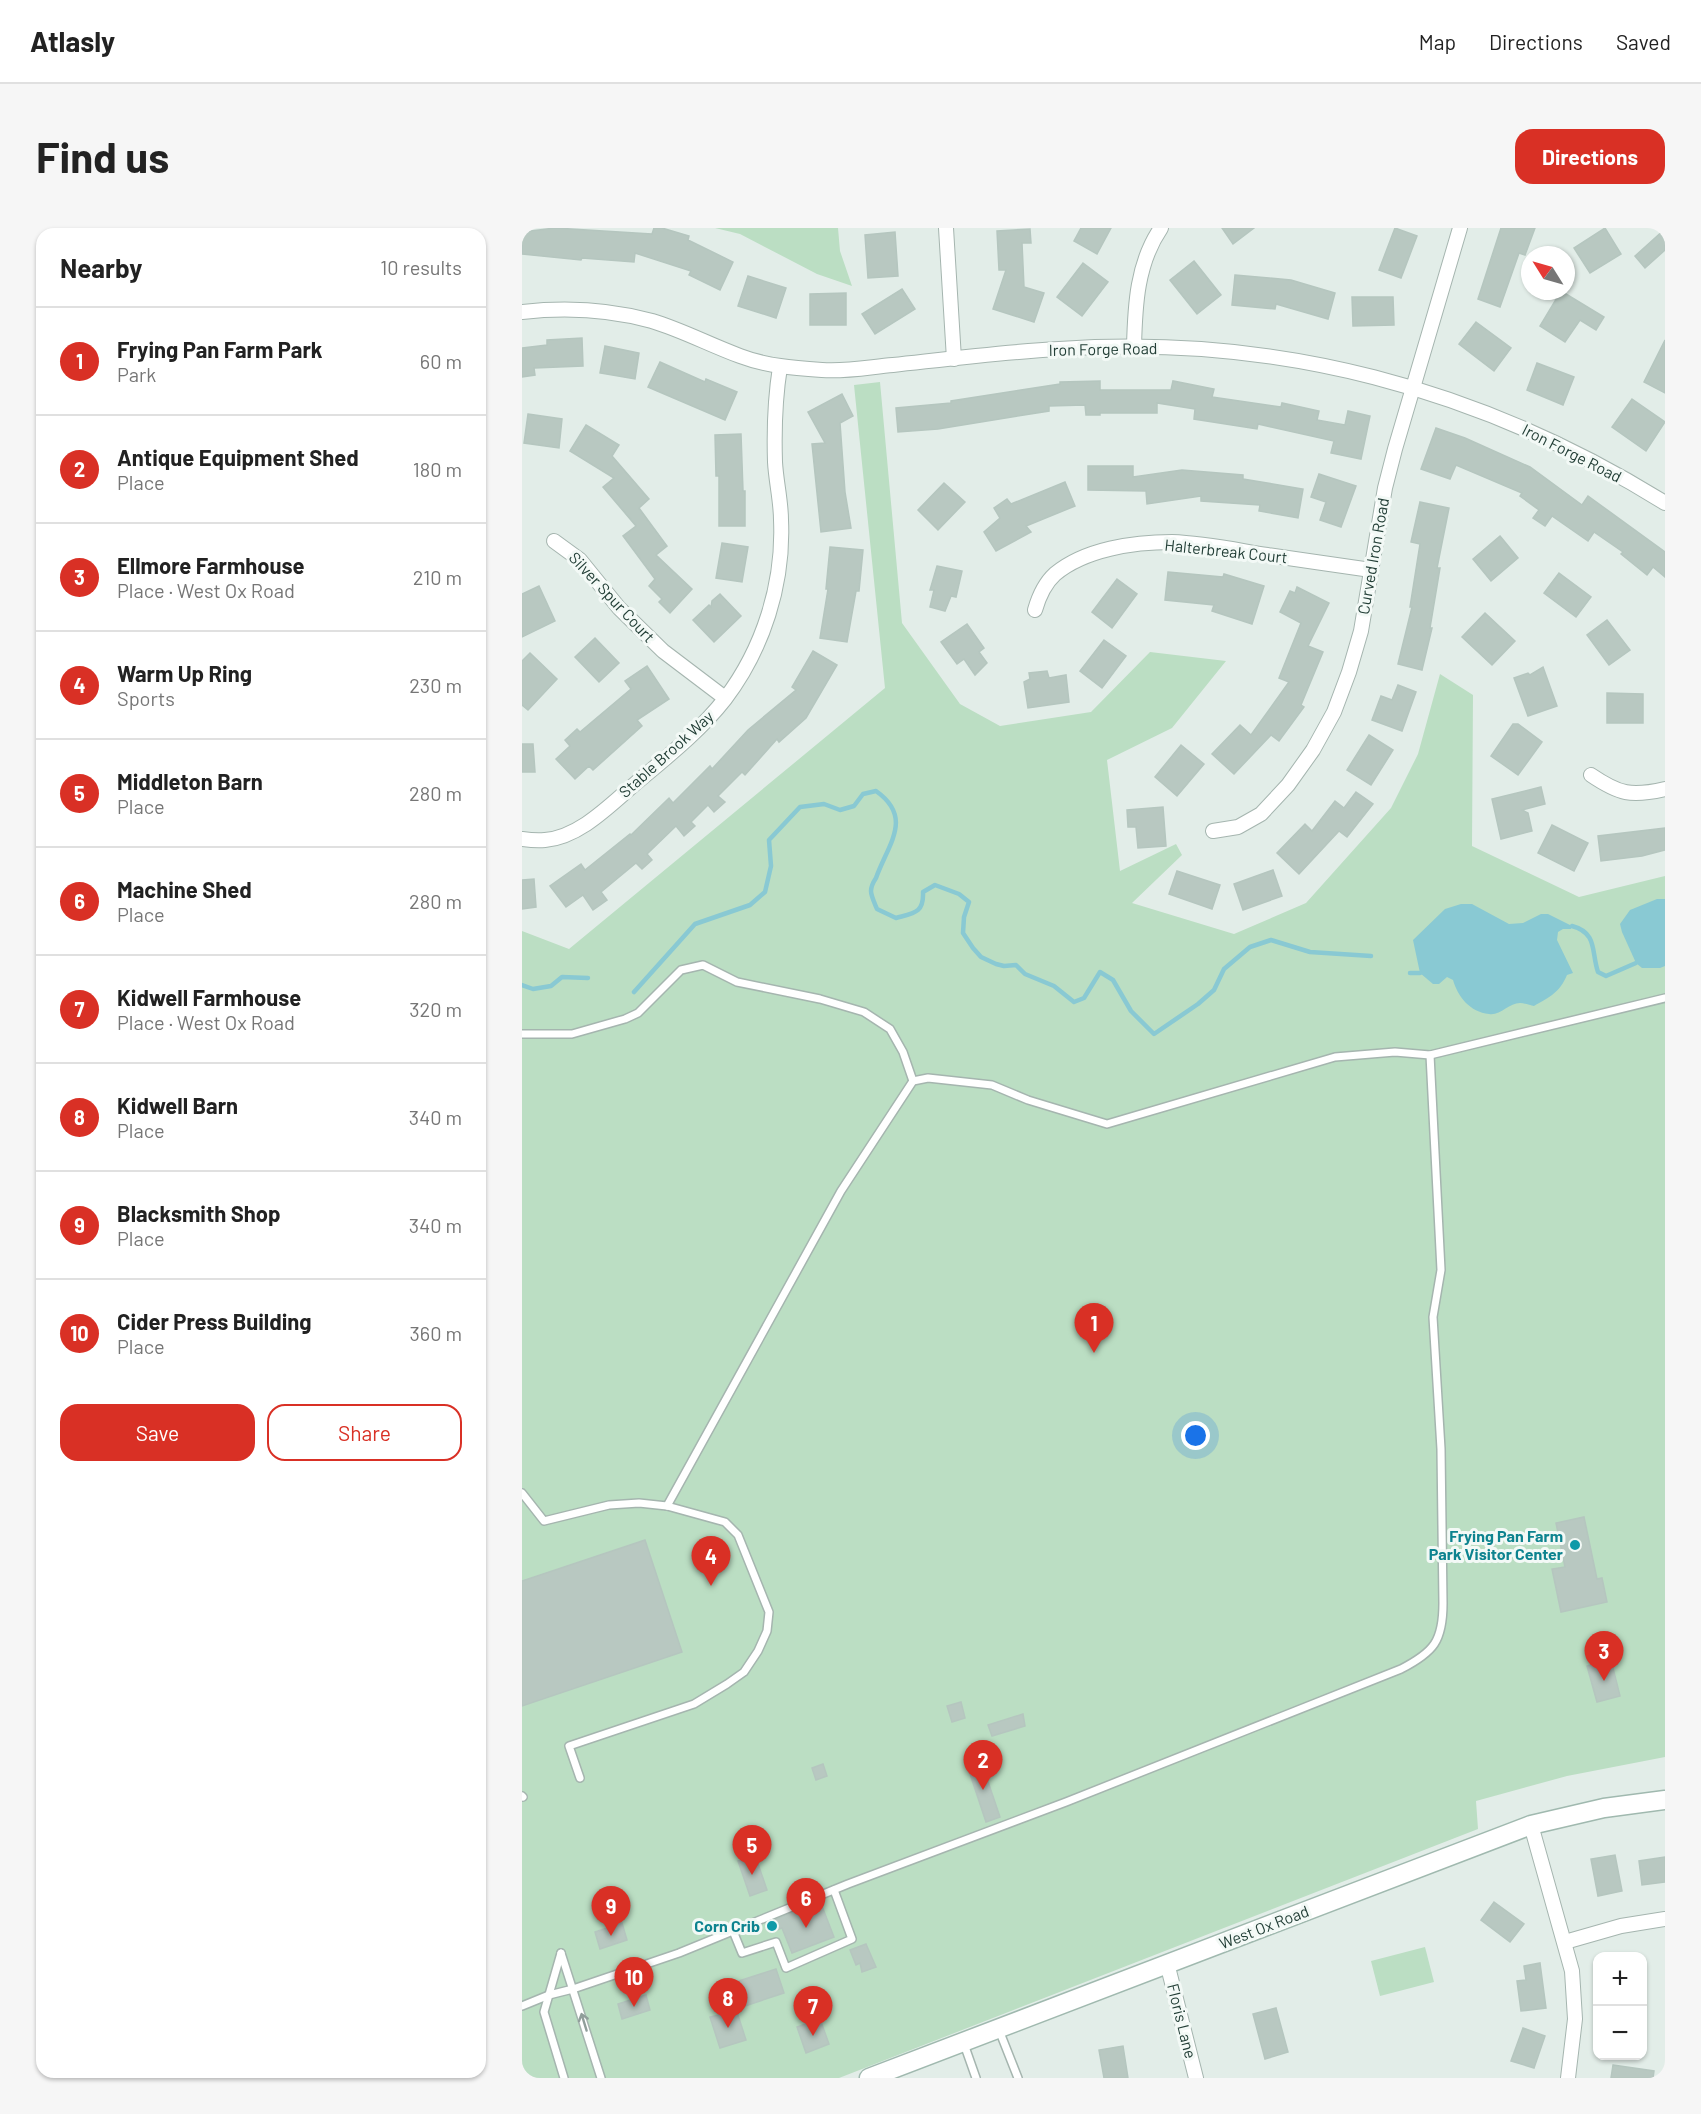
<!DOCTYPE html>
<html lang="en">
<head>
<meta charset="utf-8">
<style>
  :root { --surface:#fff; --page:#f6f6f6; --text:#222; --muted:#767676; --line:#e0e0e0; --accent:#d93025 }
  body { margin:0; font-family:Barlow,sans-serif; background:var(--page); color:var(--text) }
  .controls { position:absolute; right:18px; bottom:18px; display:grid; overflow:hidden; border-radius:12px; box-shadow:0 2px 4px #0004 }
  .controls button { width:54px; height:54px; display:grid; place-items:center; padding:0; border:0; border-bottom:2px solid var(--line); background:var(--surface); color:var(--text); font:30px sans-serif }
  .compass { position:absolute; left:999px; top:18px; width:54px; height:54px; border-radius:50%; background:var(--surface); box-shadow:0 2px 4px #0004; rotate:307deg }
  .you { position:absolute; left:674px; top:1208px; width:21px; height:21px; margin:-15px; border:4px solid #fff; border-radius:50%; background:#1a73e8; box-shadow:0 0 0 9px #1a73e833 }
  .badge { display:grid; place-items:center; width:39px; height:39px; border-radius:50%; background:var(--accent); color:#fff; font-size:20px; font-weight:700 }
  .pin { position:absolute; translate:-50% -50px; filter:drop-shadow(0 2px 3px #0008) }
  .pin::after { content:''; position:absolute; top:32px; width:21px; height:18px; background:inherit; clip-path:polygon(0 0,100% 0,50% 100%) }
  .list { margin:0; padding:0; list-style:none }
  h2 { display:flex; justify-content:space-between; align-items:center; height:78px; margin:0; padding:0 24px; font-size:26px }
  h2 small { font-size:20px; font-weight:400; color:var(--muted) }
  .list li { display:grid; grid-template-columns:39px 1fr auto; gap:18px; align-items:center; box-sizing:border-box; height:108px; padding:0 24px; border-top:2px solid var(--line) }
  .list b { display:block; font-size:22px; white-space:nowrap }
  .list p { margin:0; font-size:20px; white-space:nowrap; color:var(--muted) }
  .list em { font-size:20px; font-style:normal; color:var(--muted) }
  .actions { display:flex; gap:12px; padding:18px 24px }
  .actions a { flex:1; padding:14px 0; border:2px solid var(--accent); border-radius:18px; text-align:center; font-size:21px; color:var(--accent) }
  .actions .main { background:var(--accent); color:#fff }
  .map { position:relative; flex:none; width:1143px; height:1850px; overflow:hidden; border-radius:18px }
  header { display:flex; align-items:center; gap:36px; box-sizing:border-box; height:84px; padding:0 30px; background:var(--surface); border-bottom:2px solid var(--line) }
  header strong { font-size:28px }
  nav { display:flex; gap:33px; margin-inline-start:auto; font-size:21px }
  .intro { display:flex; align-items:center; justify-content:space-between; box-sizing:border-box; height:144px; padding:0 36px }
  h1 { margin:0; font-size:42px }
  .button { padding:15px 27px; border-radius:18px; background:var(--accent); color:#fff; font-size:21px; font-weight:700 }
  main { display:flex; gap:36px; padding:0 36px }
  aside { flex:1; background:var(--surface); border-radius:18px; box-shadow:0 2px 4px #0004 }
  .map>svg:first-child { display:block }
  .green { fill:#bbdec3 }
  .water { fill:#89c9d3 }
  .lines { fill:none; stroke-linecap:round; stroke-linejoin:round }
  .stream { stroke:#89c9d3; stroke-width:4.5 }
  .building { fill:#b8c8c1; stroke:#b5c6bf; stroke-width:1.5 }
  .lane-casing { stroke:#a5b5af; stroke-width:10 }
  .street-casing { stroke:#a5b5af; stroke-width:16 }
  .secondary-casing { stroke:#a0b9af; stroke-width:21 }
  .lane { stroke:#fff; stroke-width:7 }
  .street { stroke:#fff; stroke-width:14 }
  .secondary { stroke:#fff; stroke-width:18 }
  .oneway { stroke:#909e9a }
  .culture-dot { fill:#0f9aa8; stroke:#f3f9f6; stroke-width:2 }
  .labels { text-anchor:middle; stroke-width:6; stroke-linejoin:round; paint-order:stroke }
  .street-label { font-size:16px; fill:#223e36; stroke:#f3f9f6 }
  .culture-label { font-size:16px; font-weight:bold; fill:#0d838f; stroke:#f3f9f6; text-anchor:end }
</style>
</head>
<body>
<header>
<strong>Atlasly</strong>
<nav><a>Map</a><a>Directions</a><a>Saved</a></nav>
</header>
<div class="intro"><h1>Find us</h1><a class="button">Directions</a></div>
<main>
<aside>
<h2>Nearby<small>10 results</small></h2>
<ul class="list">
<li><span class="badge">1</span><div><b>Frying Pan Farm Park</b><p>Park</p></div><em>60 m</em></li>
<li><span class="badge">2</span><div><b>Antique Equipment Shed</b><p>Place</p></div><em>180 m</em></li>
<li><span class="badge">3</span><div><b>Ellmore Farmhouse</b><p>Place · West Ox Road</p></div><em>210 m</em></li>
<li><span class="badge">4</span><div><b>Warm Up Ring</b><p>Sports</p></div><em>230 m</em></li>
<li><span class="badge">5</span><div><b>Middleton Barn</b><p>Place</p></div><em>280 m</em></li>
<li><span class="badge">6</span><div><b>Machine Shed</b><p>Place</p></div><em>280 m</em></li>
<li><span class="badge">7</span><div><b>Kidwell Farmhouse</b><p>Place · West Ox Road</p></div><em>320 m</em></li>
<li><span class="badge">8</span><div><b>Kidwell Barn</b><p>Place</p></div><em>340 m</em></li>
<li><span class="badge">9</span><div><b>Blacksmith Shop</b><p>Place</p></div><em>340 m</em></li>
<li><span class="badge">10</span><div><b>Cider Press Building</b><p>Place</p></div><em>360 m</em></li>
</ul>
<div class="actions"><a class="main">Save</a><a>Share</a></div>
</aside>
<div class="map">
<svg width="1143" height="1850" viewBox="0 0 1143 1850">
  <rect width="100%" height="100%" fill="#e2ede8"/>
  <g class="green">
    <polygon points="193,0 316,0 318,23 330,58 295,46 218,6"/>
    <polygon points="358,154 380,395 438,476 478,498 569,484 628,424 704,433 650,500 585,532 598,643 654,616 660,627 610,675 712,706 784,675 869,580 896,526 918,446 951,467 950,618 1057,669 1143,648 1143,1529 1045,1548 954,1573 956,1601 317,1850 0,1850 0,703 47,721 363,460 332,157"/>
    <polygon points="903,1719 912,1754 858,1768 849,1733"/>
  </g>
  <g class="water">
    <polygon points="1135,671 1143,671 1143,738 1138,740 1120,740 1114,735 1100,704 1098,696 1108,682"/>
    <path d="M939,676H950L987,696L1001,695L1019,686H1026L1050,698L1049,701H1041L1036,704L1035,712L1051,745L1045,747C1038,764 1028,769 1012,778C1008,777 1002,775 998,775C987,775 978,788 967,786C948,784 936,769 931,752L925,749L917,756H911L898,745L891,712L923,681Z"/>
  </g>
  <g class="lines">
    <g class="stream">
      <path d="M1050,698C1076,705 1069,724 1076,744L1084,748L1114,735"/>
      <polyline points="888,745 898,745"/>
      <polyline points="0,757 11,761 29,758 40,749 66,750"/>
      <path d="M112,764L173,696L228,677L243,664L249,638L247,612L278,579L302,576L318,582L332,578L341,566L354,563C392,590 366,616 354,650C352,653 349,659 349,663C349,668 353,676 355,681L374,690C392,685 402,685 401,664L413,657L437,666L447,674L442,689L441,705L451,720L459,729L474,736L482,738L494,737L503,746L532,758L552,774L562,770L578,744L591,752L609,783L632,806L676,776L692,762L702,741L728,719L749,712L788,724L849,728"/>
    </g>
  </g>
  <g class="building">
    <polygon points="33,0 130,6 132,0 140,0 167,8 166,12 211,34 198,62 167,47 169,43 113,25 112,34 60,30 59,32 0,26 0,4"/>
    <polygon points="559,0 589,0 575,26 552,13"/>
    <polygon points="700,0 732,0 711,16"/>
    <polygon points="873,0 895,8 879,50 857,42"/>
    <polygon points="979,0 1013,0 1003,27 997,25 978,79 956,71"/>
    <polygon points="1083,0 1099,26 1068,45 1052,20"/>
    <polygon points="508,1 509,15 500,15 502,59 522,65 512,94 471,81 484,42 477,42 475,3"/>
    <polygon points="1143,1 1143,22 1123,40 1113,28"/>
    <polygon points="373,4 376,48 346,50 343,7"/>
    <polygon points="672,33 699,67 675,86 648,52"/>
    <polygon points="561,35 586,54 560,88 535,69"/>
    <polygon points="713,47 769,52 813,65 806,91 754,76 753,81 710,77"/>
    <polygon points="226,48 264,60 254,90 216,78"/>
    <polygon points="380,61 393,81 353,106 340,86"/>
    <polygon points="1039,63 1082,89 1074,102 1058,92 1043,114 1018,98"/>
    <polygon points="324,65 324,97 288,97 288,66"/>
    <polygon points="830,69 871,69 872,97 831,98"/>
    <polygon points="954,94 989,120 972,143 937,116"/>
    <polygon points="60,110 61,138 12,140 13,147 0,149 0,120 25,117 25,112"/>
    <polygon points="1143,112 1143,165 1122,154"/>
    <polygon points="83,118 117,125 113,151 78,145"/>
    <polygon points="138,134 183,154 184,151 215,164 203,192 126,159"/>
    <polygon points="1015,135 1052,149 1041,177 1005,162"/>
    <polygon points="578,153 578,162 649,162 651,153 692,161 690,169 759,179 760,175 797,183 795,192 823,197 826,183 848,188 839,231 809,225 812,213 736,196 735,201 672,191 673,181 635,175 635,185 578,185 578,187 564,187 563,177 527,178 527,183 416,201 376,204 374,180 429,175 429,173 538,156 538,154"/>
    <polygon points="320,166 331,188 318,195 323,264 329,300 299,304 290,216 303,215 286,184"/>
    <polygon points="1110,171 1143,194 1124,223 1090,199"/>
    <polygon points="6,186 40,191 37,220 2,215"/>
    <polygon points="64,197 97,217 90,228 127,271 117,280 145,318 134,327 170,361 148,385 137,374 140,371 127,358 133,351 101,308 114,298 81,259 92,250 48,223"/>
    <polygon points="914,200 943,210 1008,239 1060,277 1066,268 1143,324 1143,349 1131,339 1125,347 1099,326 1101,324 1072,304 1066,313 1030,288 1023,298 1011,290 1017,282 998,268 1000,265 934,237 928,251 899,241"/>
    <polygon points="219,206 221,263 223,263 223,298 197,298 197,248 194,248 193,207"/>
    <polygon points="566,238 611,238 611,249 660,242 721,247 721,251 781,261 776,290 737,283 738,277 679,273 679,268 625,276 624,263 566,262"/>
    <polygon points="797,246 834,258 819,299 798,292 804,274 789,269"/>
    <polygon points="543,254 553,278 504,298 509,304 474,323 462,304 478,290 472,280 485,271 489,276"/>
    <polygon points="422,255 443,274 416,302 396,282"/>
    <polygon points="898,274 927,280 915,340 918,340 908,400 910,400 900,442 876,436 890,379 888,379 898,316 889,314"/>
    <polygon points="978,308 996,330 969,353 951,331"/>
    <polygon points="200,315 226,319 220,354 194,350"/>
    <polygon points="308,319 341,322 337,363 334,363 325,414 298,410 306,361 304,361"/>
    <polygon points="415,338 440,343 434,369 429,368 423,383 408,379 412,362 408,362"/>
    <polygon points="646,344 701,349 702,346 742,358 730,396 690,383 692,377 643,372"/>
    <polygon points="1037,345 1069,369 1054,389 1022,365"/>
    <polygon points="595,351 615,366 590,400 570,384"/>
    <polygon points="17,358 33,393 0,409 0,366"/>
    <polygon points="775,359 807,375 786,418 801,424 779,477 782,479 757,513 749,507 712,546 690,526 718,497 729,507 767,454 757,450 779,395 758,384 768,363 773,365"/>
    <polygon points="198,366 219,388 192,414 171,392 187,377 189,379 190,373"/>
    <polygon points="963,385 993,413 970,437 940,409"/>
    <polygon points="1085,392 1108,422 1087,437 1065,407"/>
    <polygon points="445,396 462,420 457,424 465,435 453,447 442,431 435,436 419,414"/>
    <polygon points="73,410 97,435 77,454 53,429"/>
    <polygon points="582,412 604,428 580,460 558,443"/>
    <polygon points="291,423 315,437 284,490 257,514 255,511 223,547 220,544 196,568 203,574 192,584 186,577 169,594 173,598 162,608 154,598 125,626 130,632 120,641 114,635 79,664 85,672 71,682 61,667 44,679 28,658 59,636 63,642 108,606 109,607 147,570 151,575 188,538 190,541 226,502 274,462 270,459"/>
    <polygon points="8,425 35,451 6,482 0,477 0,433"/>
    <polygon points="125,438 147,471 115,492 120,498 71,542 67,538 53,551 34,531 48,518 43,512 55,501 58,504 109,461 103,453"/>
    <polygon points="1021,439 1035,478 1006,488 992,450 1006,445 1008,447"/>
    <polygon points="525,443 527,450 544,447 547,474 506,480 502,454 508,451 507,445"/>
    <polygon points="876,457 894,464 880,503 850,492 859,468 870,472"/>
    <polygon points="1085,465 1121,466 1121,495 1085,495"/>
    <polygon points="991,496 996,496 1020,514 996,547 969,528"/>
    <polygon points="847,507 871,522 849,557 825,542"/>
    <polygon points="0,516 11,516 13,544 0,544"/>
    <polygon points="659,517 682,536 655,568 633,549"/>
    <polygon points="1019,559 1023,576 1000,582 1006,585 1010,603 979,611 970,571"/>
    <polygon points="834,564 851,576 825,609 817,603 777,646 755,625 783,596 790,603 813,573 822,580"/>
    <polygon points="641,579 644,618 616,620 614,599 606,599 605,582"/>
    <polygon points="1030,597 1066,615 1052,643 1016,625"/>
    <polygon points="1143,600 1143,622 1120,628 1079,633 1076,608"/>
    <polygon points="751,642 760,668 721,682 712,656"/>
    <polygon points="655,643 698,657 690,681 647,666"/>
    <polygon points="12,651 14,679 0,681 0,652"/>
    <polygon points="1062,1289 1075,1351 1080,1350 1085,1374 1039,1384 1030,1341 1043,1339 1034,1295"/>
    <polygon points="123,1312 160,1424 0,1478 0,1353"/>
    <polygon points="1089,1432 1098,1468 1075,1474 1065,1438"/>
    <polygon points="439,1474 443,1490 430,1494 425,1478"/>
    <polygon points="501,1486 503,1498 470,1508 466,1497"/>
    <polygon points="458,1530 478,1589 464,1594 444,1534"/>
    <polygon points="301,1536 305,1548 294,1552 290,1540"/>
    <polygon points="233,1627 245,1662 228,1668 216,1633"/>
    <polygon points="1093,1627 1100,1663 1076,1668 1069,1631"/>
    <polygon points="1143,1629 1143,1654 1120,1657 1117,1633"/>
    <polygon points="298,1673 312,1709 270,1725 260,1700 249,1704 245,1695"/>
    <polygon points="972,1674 1002,1696 988,1714 959,1692"/>
    <polygon points="100,1695 105,1712 78,1721 73,1704"/>
    <polygon points="344,1716 354,1739 340,1744 338,1735 334,1737 328,1722"/>
    <polygon points="1018,1735 1024,1780 999,1783 995,1753 1004,1752 1002,1738"/>
    <polygon points="254,1741 262,1765 214,1781 224,1812 198,1820 188,1789 201,1786 192,1761"/>
    <polygon points="124,1767 128,1782 100,1791 96,1776"/>
    <polygon points="754,1780 766,1824 743,1831 731,1786"/>
    <polygon points="298,1791 307,1816 284,1825 275,1799"/>
    <polygon points="1001,1800 1023,1808 1012,1840 989,1833"/>
    <polygon points="601,1818 606,1850 582,1850 577,1822"/>
    <polygon points="1091,1837 1132,1843 1131,1850 1089,1850"/>
  </g>
  <g class="lines">
    <g class="lane-casing">
      <g id="lane">
        <polyline points="0,806 50,806 103,791 116,785 159,742 181,737 215,754 298,771 342,784 368,801 381,824 391,853"/>
        <polyline points="0,1265 22,1293 87,1277 117,1275 145,1278 203,1294 216,1307 247,1384 245,1403 236,1423 222,1444 205,1456 172,1476 47,1518 58,1550"/>
        <polyline points="145,1278 319,963 391,853 406,850 470,857 506,872 585,896 813,829 873,824 908,827 1143,770"/>
        <polyline points="0,1568 1,1569"/>
        <polyline points="211,1703 220,1725 254,1714 264,1740 330,1711 312,1662"/>
        <polyline points="39,1725 79,1850"/>
        <polyline points="39,1725 22,1784 42,1850"/>
        <path d="M0,1778L27,1767L51,1761L157,1725L326,1656L544,1574L879,1441C912,1424 921,1413 921,1375L919,1221L911,1089L919,1042L908,827"/>
        <polyline points="477,1802 496,1850"/>
        <polyline points="442,1816 454,1850"/>
      </g>
    </g>
    <g class="street-casing">
      <g id="street">
        <polyline points="424,0 432,131"/>
        <path d="M0,84C44,79 86,81 130,93C160,102 188,117 218,128C244,138 272,140 300,142C323,144 348,139 371,137C426,131 481,124 537,121C754,106 958,160 1143,275"/>
        <path d="M612,119C613,77 615,35 639,0"/>
        <polyline points="32,313 58,332 97,380 141,423 203,470"/>
        <path d="M513,382C517,368 522,356 533,346C563,321 612,314 650,314C682,315 714,322 745,327C780,332 814,337 849,342"/>
        <path d="M1069,547C1097,566 1109,569 1143,561"/>
        <polyline points="691,603 716,599 739,586 766,557 791,522 812,484 827,444 839,403 863,260 873,221 938,0"/>
        <path d="M0,611C7,612 15,613 23,612C58,609 88,577 114,555C145,529 178,503 203,471C241,421 262,356 259,292C259,273 254,253 253,234C252,202 253,170 258,139"/>
        <polyline points="1009,1597 1050,1743 1053,1791 1046,1850"/>
        <polyline points="1043,1714 1099,1698 1143,1691"/>
        <polyline points="645,1735 674,1850"/>
      </g>
    </g>
    <g class="secondary-casing">
      <polyline id="secondary" points="347,1850 1009,1597 1082,1580 1143,1572"/>
    </g>
    <use href="#lane" class="lane"/>
    <use href="#street" class="street"/>
    <use href="#secondary" class="secondary"/>
  </g>
  <defs><path id="oneway-shaft" d="M-6 0H5M1.5-3L5.5 0L1.5 3" fill="none" stroke-width="1.6" stroke-linecap="round" stroke-linejoin="round" transform="scale(1.5)"/></defs>
  <use class="oneway" href="#oneway-shaft" transform="translate(62 1794) rotate(-107)"/>
  <g class="culture-dot">
    <circle cx="1053" cy="1317" r="6"/>
    <circle cx="250" cy="1698" r="6"/>
  </g>
  <g class="labels">
    <g class="street-label">
      <text transform="translate(581 121) rotate(-1)" y="6">Iron Forge Road</text>
      <text transform="translate(1050 225) rotate(27)" y="6">Iron Forge Road</text>
      <text transform="translate(704 323) rotate(6)" y="6">Halterbreak Court</text>
      <text transform="translate(851 328) rotate(-80)" y="6">Curved Iron Road</text>
      <text transform="translate(90 369) rotate(47)" y="6">Silver Spur Court</text>
      <text transform="translate(144 526) rotate(-42)" y="6">Stable Brook Way</text>
      <text transform="translate(742 1699) rotate(-21)" y="6">West Ox Road</text>
      <text transform="translate(660 1793) rotate(76)" y="6">Floris Lane</text>
    </g>
    <g class="culture-label">
      <text x="1041" y="1314">Frying Pan Farm<tspan x="1041" dy="18">Park Visitor Center</tspan></text>
      <text x="238" y="1704">Corn Crib</text>
    </g>
  </g>
</svg>
<div class="controls">
<button>+</button>
<button>−</button>
</div>
<svg class="compass" viewBox="-18 -18 36 36"><path d="M0-13l5 13h-10z" fill="#e53935"/><path d="M0 13l5-13h-10z" fill="#767676"/></svg>
<div class="you"></div>
<div class="pin badge" style="left:572px;top:1125px">1</div>
<div class="pin badge" style="left:461px;top:1562px">2</div>
<div class="pin badge" style="left:1082px;top:1453px">3</div>
<div class="pin badge" style="left:189px;top:1358px">4</div>
<div class="pin badge" style="left:230px;top:1647px">5</div>
<div class="pin badge" style="left:284px;top:1700px">6</div>
<div class="pin badge" style="left:291px;top:1808px">7</div>
<div class="pin badge" style="left:206px;top:1800px">8</div>
<div class="pin badge" style="left:89px;top:1708px">9</div>
<div class="pin badge" style="left:112px;top:1779px">10</div>
</div>
</main>
</body>
</html>
